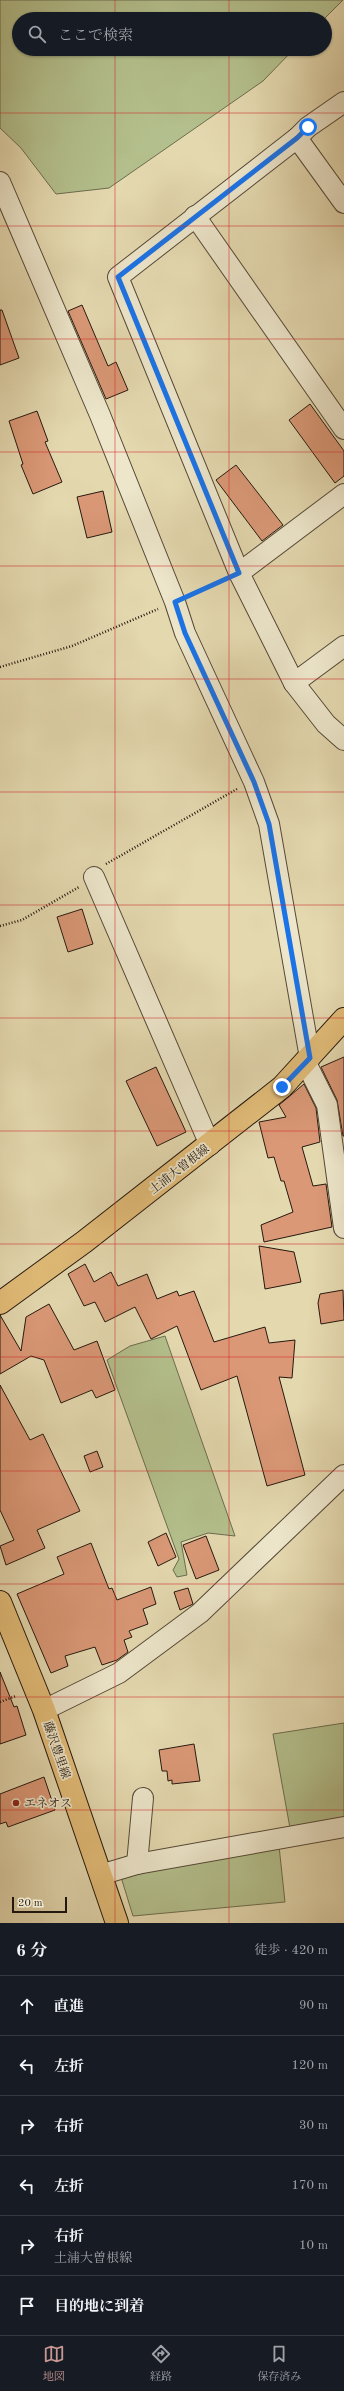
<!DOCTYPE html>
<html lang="ja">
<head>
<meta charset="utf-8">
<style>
  :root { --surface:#171b24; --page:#242831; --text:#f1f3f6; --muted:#9ea1a6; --line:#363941; --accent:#c59692 }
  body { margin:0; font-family:"Old Standard TT","Noto Serif JP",serif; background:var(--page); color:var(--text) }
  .scale { position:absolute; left:12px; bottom:10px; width:55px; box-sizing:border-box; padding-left:4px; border:2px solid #25190f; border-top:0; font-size:11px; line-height:14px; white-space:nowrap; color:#25190f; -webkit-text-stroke:3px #ede6cb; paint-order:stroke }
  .stop { position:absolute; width:12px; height:12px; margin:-9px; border:3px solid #1a73e8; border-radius:50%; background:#fff }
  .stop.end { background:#1a73e8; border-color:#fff; box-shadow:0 1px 4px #0008 }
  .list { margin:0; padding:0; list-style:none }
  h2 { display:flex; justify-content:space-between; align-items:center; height:52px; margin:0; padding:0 16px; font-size:17px }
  h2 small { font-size:13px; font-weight:400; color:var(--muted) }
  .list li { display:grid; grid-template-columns:26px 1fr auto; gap:12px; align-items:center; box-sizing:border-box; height:60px; padding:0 16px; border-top:1px solid var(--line) }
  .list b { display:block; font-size:15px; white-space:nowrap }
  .list p { margin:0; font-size:13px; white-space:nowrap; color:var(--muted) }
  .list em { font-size:13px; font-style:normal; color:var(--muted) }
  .icon { flex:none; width:22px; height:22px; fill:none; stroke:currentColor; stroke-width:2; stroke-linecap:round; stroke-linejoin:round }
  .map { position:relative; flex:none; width:344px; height:1923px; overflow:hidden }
  .search { position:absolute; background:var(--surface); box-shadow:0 1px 3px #0004; left:12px; right:12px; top:12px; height:44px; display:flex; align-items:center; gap:10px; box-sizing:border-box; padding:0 14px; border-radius:22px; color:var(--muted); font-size:15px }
  .sheet { height:412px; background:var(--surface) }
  nav { display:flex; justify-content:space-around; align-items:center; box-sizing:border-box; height:56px; border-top:1px solid var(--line); background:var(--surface); font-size:11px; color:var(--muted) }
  nav a { display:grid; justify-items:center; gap:2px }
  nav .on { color:var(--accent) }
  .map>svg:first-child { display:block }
  .green { fill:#b3bf8c; stroke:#6c6c4e }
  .building { fill:#da9876; stroke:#25190f }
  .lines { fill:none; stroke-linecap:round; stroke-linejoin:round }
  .minor-casing { stroke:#554937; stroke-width:22 }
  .major-casing { stroke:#25190f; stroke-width:24 }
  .path { stroke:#25190f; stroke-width:2.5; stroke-dasharray:1 2; stroke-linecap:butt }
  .minor { stroke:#ede6cb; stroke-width:20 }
  .major { stroke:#e2bc78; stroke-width:22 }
  .route { stroke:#1a73e8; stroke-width:5 }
  .grid { fill:none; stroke:#d62828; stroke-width:1; stroke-opacity:0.55 }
  .poi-dot { fill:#8f2418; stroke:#ede6cb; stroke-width:1.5 }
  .labels { text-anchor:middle; stroke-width:3.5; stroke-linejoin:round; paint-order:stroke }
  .street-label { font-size:12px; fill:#25190f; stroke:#ede6cb }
  .poi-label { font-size:12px; fill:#25190f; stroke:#ede6cb; text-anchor:start }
</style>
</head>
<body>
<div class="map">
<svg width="344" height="1923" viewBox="0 0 344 1923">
  <rect width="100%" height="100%" fill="#e4d8af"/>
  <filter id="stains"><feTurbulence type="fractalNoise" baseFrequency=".005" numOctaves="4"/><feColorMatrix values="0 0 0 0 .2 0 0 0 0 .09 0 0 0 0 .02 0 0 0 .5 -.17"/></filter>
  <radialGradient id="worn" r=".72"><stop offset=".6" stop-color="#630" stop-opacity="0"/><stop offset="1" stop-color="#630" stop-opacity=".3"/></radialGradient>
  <g class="green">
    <polygon points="0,0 343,0 324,19 19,19 19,49 294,49 263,81 109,188 56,194 21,148 0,128"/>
    <polygon points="165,1336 235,1536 208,1533 181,1542 187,1575 177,1577 173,1570 179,1559 107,1360 130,1346"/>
    <polygon points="344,1723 344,1820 290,1828 273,1734"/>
    <polygon points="279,1846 285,1902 133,1916 121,1877"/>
  </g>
  <g class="building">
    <polygon points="82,305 108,366 116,362 128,390 106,399 68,311"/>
    <polygon points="0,310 2,310 19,358 0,365"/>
    <polygon points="310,404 344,451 344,476 335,483 289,420"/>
    <polygon points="37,411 48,441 45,442 62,482 33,494 21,465 23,464 9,421"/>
    <polygon points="236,465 283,525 262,541 216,480"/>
    <polygon points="103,491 112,532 87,538 77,497"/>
    <polygon points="82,909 93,944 68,952 57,917"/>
    <polygon points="344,1057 344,1136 343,1136 337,1100 321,1067"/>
    <polygon points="156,1067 186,1132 157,1146 126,1081"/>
    <polygon points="304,1084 316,1108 320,1142 302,1147 313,1186 326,1184 332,1227 264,1242 261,1225 293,1212 284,1181 281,1181 274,1157 268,1158 259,1122 286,1117 279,1105"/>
    <polygon points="259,1246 294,1252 301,1282 265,1289"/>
    <polygon points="85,1264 94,1282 111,1272 118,1286 147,1274 157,1299 177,1291 179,1296 194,1291 214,1342 265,1327 269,1343 295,1340 292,1378 279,1377 305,1475 267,1486 237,1376 201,1390 177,1326 151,1339 135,1307 105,1322 95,1302 84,1306 68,1274"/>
    <polygon points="343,1290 344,1320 321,1324 318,1303 320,1294"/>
    <polygon points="49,1304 74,1350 97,1341 115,1390 96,1398 92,1390 61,1403 44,1360 31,1356 0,1374 0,1315 21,1351 26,1317"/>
    <polygon points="0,1385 30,1440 43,1434 80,1511 37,1530 45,1548 6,1565 0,1546 14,1540 0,1510"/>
    <polygon points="97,1451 103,1467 90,1472 84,1456"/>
    <polygon points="166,1533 176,1557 158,1566 148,1542"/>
    <polygon points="206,1536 219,1570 196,1579 183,1545"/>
    <polygon points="91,1543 109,1589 112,1588 117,1600 151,1587 156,1604 143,1609 148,1624 129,1631 132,1637 124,1640 128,1652 117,1660 102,1665 95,1647 65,1656 68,1666 51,1673 17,1594 64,1574 57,1557"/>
    <polygon points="188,1588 193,1604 180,1610 174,1592"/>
    <polygon points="0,1672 14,1707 17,1706 26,1735 0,1744"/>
    <polygon points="194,1744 200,1781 172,1784 172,1780 168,1781 167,1771 162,1771 159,1750"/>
    <polygon points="44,1777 55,1810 8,1827 6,1822 0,1824 0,1794"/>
  </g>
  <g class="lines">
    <g class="minor-casing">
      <g id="minor">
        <polyline points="344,102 308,127 297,138 118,277 239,573 294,683 326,724 344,740"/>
        <polyline points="297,138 344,203"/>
        <polyline points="0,182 100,415 175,602 185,633 254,782 269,824 310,1058"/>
        <polyline points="195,216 344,429"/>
        <polyline points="239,573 344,494"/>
        <polyline points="294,683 344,646"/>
        <polyline points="94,877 210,1145"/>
        <polyline points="306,1063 327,1105 344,1228"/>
        <polyline points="44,1710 119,1673 200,1613 344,1475"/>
        <polyline points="137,1864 143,1798"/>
        <polyline points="100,1875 137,1864 344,1827"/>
      </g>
    </g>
    <g class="major-casing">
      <g id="major">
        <polyline points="0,1303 84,1242 282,1087 344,1019"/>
        <polyline points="0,1602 44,1710 117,1923"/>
      </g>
    </g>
    <g class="path">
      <polyline points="192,594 222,581"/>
      <polyline points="0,667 72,646 158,609"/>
      <polyline points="106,864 237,789"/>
      <polyline points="0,926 22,920 79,887"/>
      <polyline points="0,1702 16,1696"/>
    </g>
    <use href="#minor" class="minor"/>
    <use href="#major" class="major"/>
  </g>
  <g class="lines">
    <polyline class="route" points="282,1087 310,1058 269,824 254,782 185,633 175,602 239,573 118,277 297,138 308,127"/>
  </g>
  <path class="grid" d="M115,0V19M229,0V19M115,49V1923M229,49V1923M0,113H344M0,226H344M0,339H344M0,452H344M0,566H344M0,679H344M0,792H344M0,905H344M0,1018H344M0,1131H344M0,1244H344M0,1357H344M0,1471H344M0,1584H344M0,1697H344M0,1810H344"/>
  <circle class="poi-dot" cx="16" cy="1803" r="4"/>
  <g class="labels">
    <g class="street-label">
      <text transform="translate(179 1169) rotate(-38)" y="4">土浦大曽根線</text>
      <text transform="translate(57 1750) rotate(71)" y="4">藤沢豊里線</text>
    </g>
    <g class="poi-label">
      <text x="24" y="1807">エネオス</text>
    </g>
  </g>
  <rect width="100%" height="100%" filter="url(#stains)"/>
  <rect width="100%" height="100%" fill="url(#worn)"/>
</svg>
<div class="scale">20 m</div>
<div class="stop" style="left:308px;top:127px"></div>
<div class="stop end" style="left:282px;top:1087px"></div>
<div class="search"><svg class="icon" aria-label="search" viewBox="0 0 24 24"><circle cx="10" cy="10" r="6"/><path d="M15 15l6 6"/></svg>ここで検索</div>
</div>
<section class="sheet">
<h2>6 分<small>徒歩 · 420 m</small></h2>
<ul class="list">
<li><svg class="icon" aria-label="ahead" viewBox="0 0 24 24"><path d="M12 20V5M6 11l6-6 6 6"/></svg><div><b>直進</b></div><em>90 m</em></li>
<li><svg class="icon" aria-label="left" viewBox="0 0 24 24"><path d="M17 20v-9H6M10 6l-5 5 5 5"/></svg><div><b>左折</b></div><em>120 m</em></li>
<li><svg class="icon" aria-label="right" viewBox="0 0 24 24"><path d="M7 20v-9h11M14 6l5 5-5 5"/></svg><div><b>右折</b></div><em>30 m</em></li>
<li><svg class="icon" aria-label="left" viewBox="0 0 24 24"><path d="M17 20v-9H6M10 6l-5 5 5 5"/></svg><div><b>左折</b></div><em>170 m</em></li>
<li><svg class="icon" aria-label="right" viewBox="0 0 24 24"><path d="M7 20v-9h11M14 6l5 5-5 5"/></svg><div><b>右折</b><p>土浦大曽根線</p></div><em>10 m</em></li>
<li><svg class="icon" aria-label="arrive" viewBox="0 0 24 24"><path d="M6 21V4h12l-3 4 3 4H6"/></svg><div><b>目的地に到着</b></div></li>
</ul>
</section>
<nav>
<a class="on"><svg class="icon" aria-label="map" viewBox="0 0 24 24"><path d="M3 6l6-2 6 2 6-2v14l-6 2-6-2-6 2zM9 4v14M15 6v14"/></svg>地図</a>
<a><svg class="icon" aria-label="directions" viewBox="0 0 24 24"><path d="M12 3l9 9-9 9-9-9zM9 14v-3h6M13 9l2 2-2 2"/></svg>経路</a>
<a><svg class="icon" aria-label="saved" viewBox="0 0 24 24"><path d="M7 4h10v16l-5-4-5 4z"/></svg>保存済み</a>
</nav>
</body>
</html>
